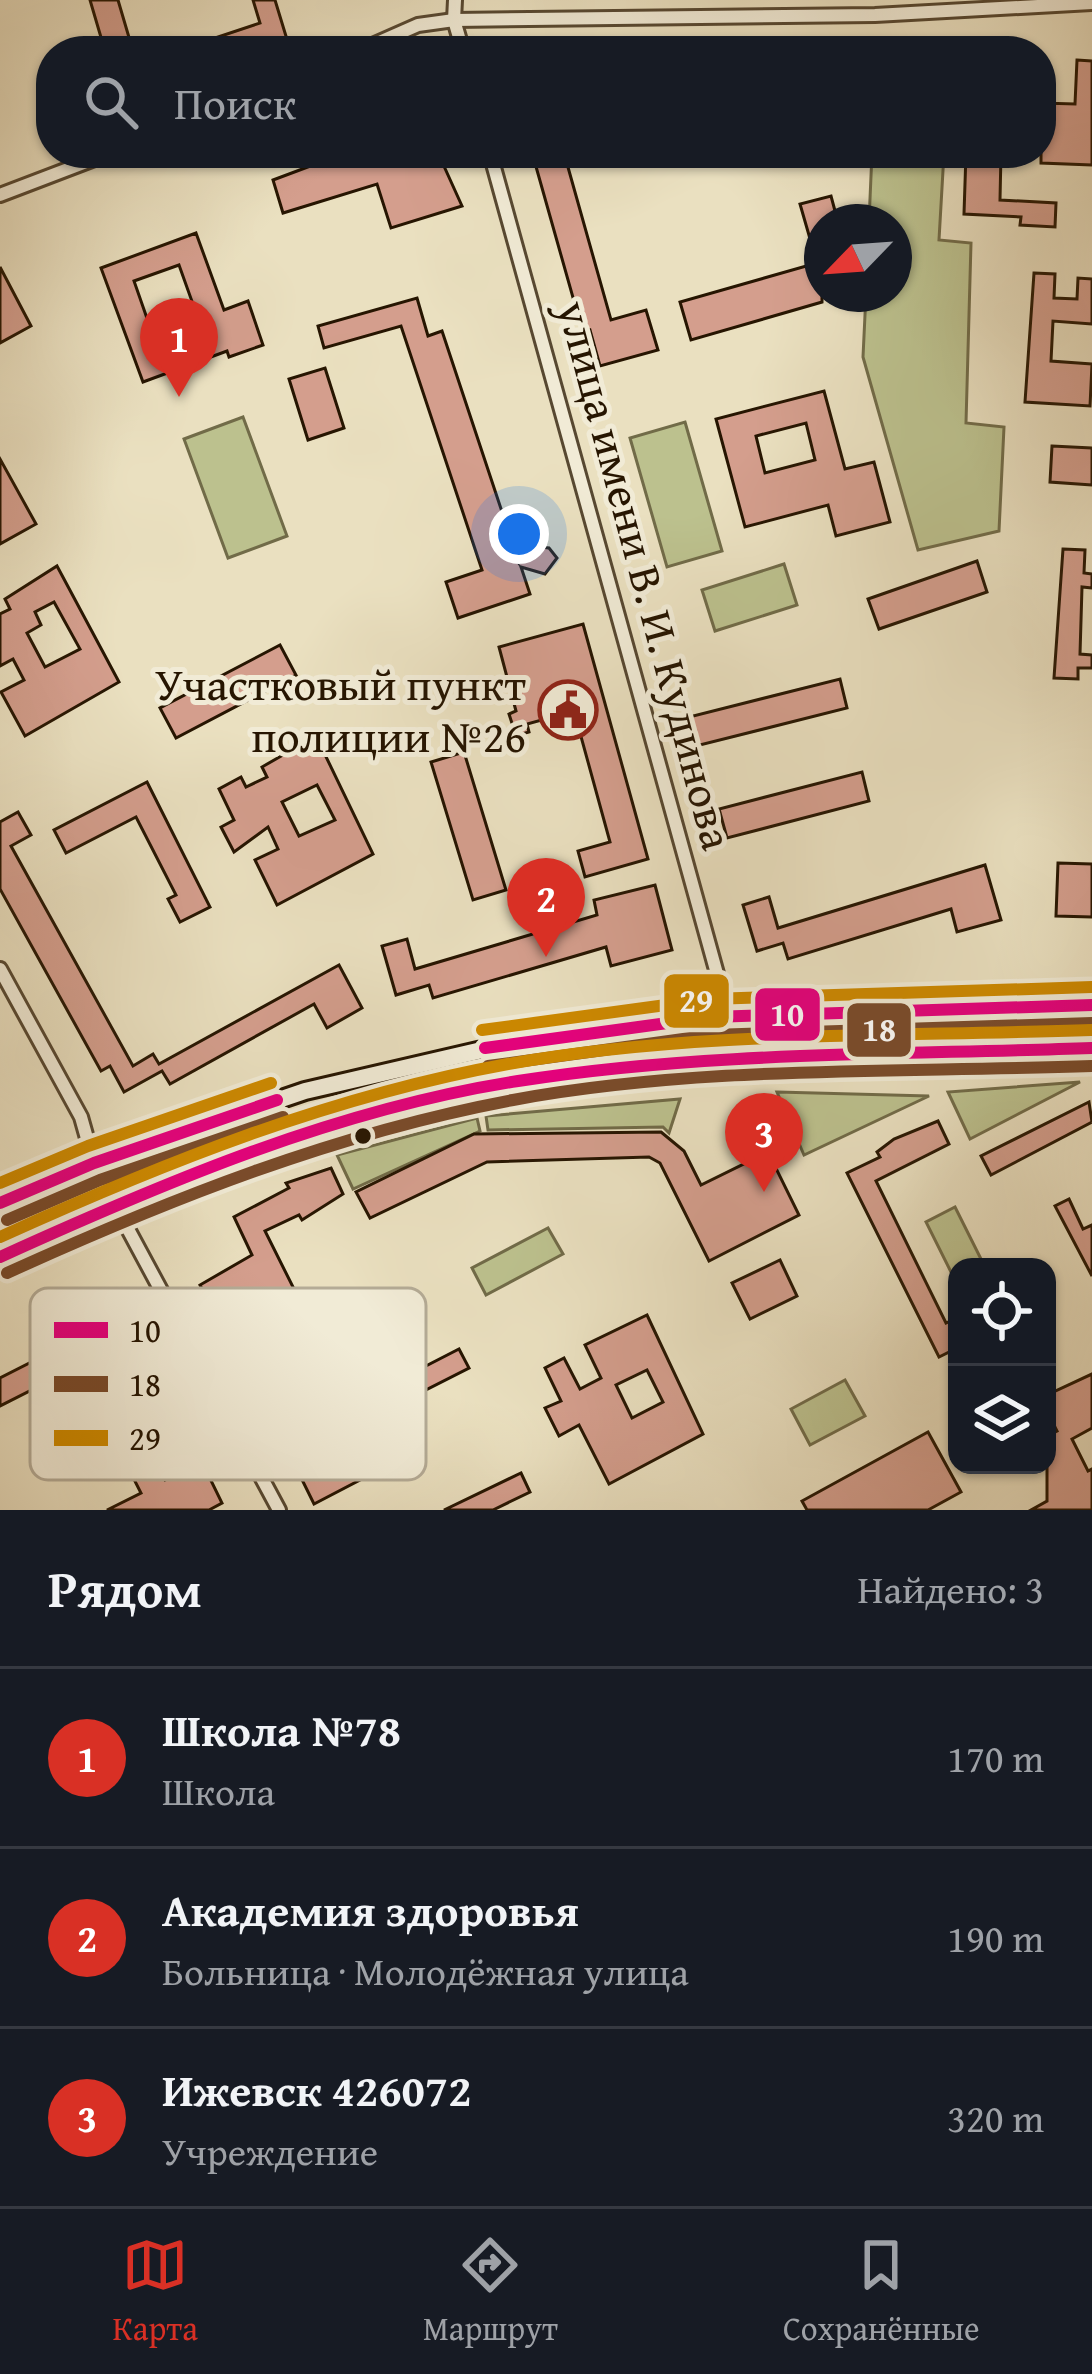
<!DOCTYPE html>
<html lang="ru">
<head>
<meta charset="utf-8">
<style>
  :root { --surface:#171b24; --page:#20242c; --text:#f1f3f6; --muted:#9ea1a6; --line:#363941; --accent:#d93025 }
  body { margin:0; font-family:"Gentium Book Plus",serif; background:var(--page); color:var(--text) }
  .controls { position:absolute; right:36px; bottom:36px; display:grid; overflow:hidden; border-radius:24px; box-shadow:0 3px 9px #0004 }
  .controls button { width:108px; height:108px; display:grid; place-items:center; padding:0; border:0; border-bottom:3px solid var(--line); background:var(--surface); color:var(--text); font:60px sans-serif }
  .compass { position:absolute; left:804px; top:204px; width:108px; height:108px; border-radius:50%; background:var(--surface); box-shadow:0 3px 9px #0004; rotate:245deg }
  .you { position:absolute; left:519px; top:534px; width:42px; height:42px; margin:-30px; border:9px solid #fff; border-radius:50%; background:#1a73e8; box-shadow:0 0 0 18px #1a73e833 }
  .badge { display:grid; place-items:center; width:78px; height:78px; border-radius:50%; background:var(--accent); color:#fff; font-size:39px; font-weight:700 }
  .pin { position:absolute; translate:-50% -99px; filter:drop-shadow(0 3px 6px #0008) }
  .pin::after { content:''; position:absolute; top:63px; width:42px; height:36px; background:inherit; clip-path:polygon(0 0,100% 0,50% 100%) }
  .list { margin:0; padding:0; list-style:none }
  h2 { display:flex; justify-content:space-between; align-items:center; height:156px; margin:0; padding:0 48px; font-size:51px }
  h2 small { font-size:39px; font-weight:400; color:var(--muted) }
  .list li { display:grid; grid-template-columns:78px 1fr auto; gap:36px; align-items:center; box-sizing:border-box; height:180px; padding:0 48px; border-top:3px solid var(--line) }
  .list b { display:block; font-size:45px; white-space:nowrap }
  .list p { margin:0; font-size:39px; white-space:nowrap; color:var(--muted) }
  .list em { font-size:39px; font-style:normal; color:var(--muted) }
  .icon { flex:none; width:66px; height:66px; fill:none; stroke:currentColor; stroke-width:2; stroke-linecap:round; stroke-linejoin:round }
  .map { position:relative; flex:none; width:1092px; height:1510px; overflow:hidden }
  .search { position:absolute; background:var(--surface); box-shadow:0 3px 9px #0004; left:36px; right:36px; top:36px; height:132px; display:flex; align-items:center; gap:30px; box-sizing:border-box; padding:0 42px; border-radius:48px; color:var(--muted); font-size:45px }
  .sheet { height:696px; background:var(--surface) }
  nav { display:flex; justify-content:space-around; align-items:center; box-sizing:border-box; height:168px; border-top:3px solid var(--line); background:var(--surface); font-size:33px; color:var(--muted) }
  nav a { display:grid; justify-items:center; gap:6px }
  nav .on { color:var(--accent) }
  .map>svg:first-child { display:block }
  .green { fill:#bcc18e; stroke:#716b48; stroke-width:3 }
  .building { fill:#d49e8d; stroke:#261501; stroke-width:3; fill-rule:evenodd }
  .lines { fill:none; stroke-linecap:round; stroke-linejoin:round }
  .street-casing { stroke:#574831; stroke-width:18 }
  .secondary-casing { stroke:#261501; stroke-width:22 }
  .street { stroke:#f1ebd6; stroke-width:12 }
  .secondary { stroke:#f1ebd6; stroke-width:16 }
  .bus-1-casing { stroke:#f1ebd6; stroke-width:21 }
  .bus-2-casing { stroke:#f1ebd6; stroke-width:21 }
  .bus-3-casing { stroke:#f1ebd6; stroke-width:21 }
  .bus-1 { stroke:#e5007d; stroke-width:12 }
  .bus-2 { stroke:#7a4b2a; stroke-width:12 }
  .bus-3 { stroke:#cd8900; stroke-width:12 }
  .bus-dot { fill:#261501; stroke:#f1ebd6; stroke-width:4.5 }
  .labels { text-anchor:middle; stroke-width:10; stroke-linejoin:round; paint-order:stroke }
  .street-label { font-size:45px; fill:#261501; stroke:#f1ebd6 }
  .poi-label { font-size:45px; fill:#261501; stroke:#f1ebd6; text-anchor:end }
  .key { fill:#f1ebd6; stroke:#b4ab96; stroke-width:3 }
  .key-label { font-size:33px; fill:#261501 }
  .line-badge { stroke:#f1ebd6; stroke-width:4.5 }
  .badge-label { font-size:33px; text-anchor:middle; font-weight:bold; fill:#fff }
</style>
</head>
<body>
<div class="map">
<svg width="1092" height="1510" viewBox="0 0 1092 1510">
  <rect width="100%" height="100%" fill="#eae0c0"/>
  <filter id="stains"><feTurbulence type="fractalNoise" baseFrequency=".00167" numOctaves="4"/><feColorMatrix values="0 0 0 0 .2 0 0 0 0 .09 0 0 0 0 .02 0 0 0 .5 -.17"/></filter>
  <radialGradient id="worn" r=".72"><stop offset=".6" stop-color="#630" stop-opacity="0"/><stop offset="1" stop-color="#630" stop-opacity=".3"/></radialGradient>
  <g class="green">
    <polygon points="872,153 944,153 939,240 971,243 966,423 1004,427 999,531 918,550 863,357 866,294 894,294 894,222 869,222"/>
    <polygon points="243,417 287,536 228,558 184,439"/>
    <polygon points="685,422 722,551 667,567 630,438"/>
    <polygon points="784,564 797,605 715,631 702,590"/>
    <polygon points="1080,1082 970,1139 948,1092"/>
    <polygon points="777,1092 929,1096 804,1155"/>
    <polygon points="680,1099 669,1133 663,1127 488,1130 486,1116"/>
    <polygon points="477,1118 480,1131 353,1189 337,1155"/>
    <polygon points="955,1207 985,1267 957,1267 957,1284 926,1222"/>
    <polygon points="548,1228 563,1254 486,1295 472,1268"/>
    <polygon points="845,1380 865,1416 810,1445 791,1409"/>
  </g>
  <g class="building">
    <polygon points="90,0 118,0 133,51 105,51"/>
    <polygon points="253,0 275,0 289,46 272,51 176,51 260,23"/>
    <polygon points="1077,60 1092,61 1092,165 1041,163 1041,103 1075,104"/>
    <polygon points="345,153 438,153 462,206 391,228 377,184 283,213 273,180"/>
    <polygon points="564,153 611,320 646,310 658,350 600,366 590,330 583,333 533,156"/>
    <polygon points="966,153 1001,153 1000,200 1056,203 1055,227 1020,225 1021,217 964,214"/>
    <polygon points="831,196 838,222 822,222 822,302 691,340 680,302 817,263 800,204"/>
    <path d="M196,233L224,310L248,301L263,345L229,357L227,351L143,382L101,268ZM179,265L194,307L149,324L134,281Z"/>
    <polygon points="0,267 31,326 0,343"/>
    <polygon points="1034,273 1055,274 1054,298 1077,299 1078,278 1092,279 1092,324 1053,321 1051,361 1092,364 1090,406 1025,402"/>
    <polygon points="417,298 428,336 442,331 519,563 540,547 549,548 557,558 545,574 521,567 530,594 458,618 446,582 482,570 401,326 324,348 318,326"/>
    <polygon points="325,368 344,428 308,440 289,379"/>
    <path d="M824,391L845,469L874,462L890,522L836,536L828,505L745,527L716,419ZM806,423L815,460L765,473L756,436Z"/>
    <polygon points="1052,446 1092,448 1092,485 1050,482"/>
    <polygon points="0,459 36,524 0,544"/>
    <polygon points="1063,549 1085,550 1084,573 1092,574 1092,588 1082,587 1080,654 1092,655 1092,668 1078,668 1078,679 1054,678"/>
    <polygon points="977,561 987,592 879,629 868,599"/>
    <path d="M57,566L119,682L25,736L1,692L24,680L13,659L0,666V614L10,609L5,599ZM54,602L80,649L45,667L27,633L41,625L35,612Z"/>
    <polygon points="583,624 648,859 585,877 578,851 610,842 574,711 527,724 529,732 516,736 509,714 516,711 499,647"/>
    <polygon points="280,645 296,675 176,738 160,708"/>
    <polygon points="840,679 847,708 696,746 689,717"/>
    <path d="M316,736L373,854L277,905L255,860L278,849L268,827L234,852L221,827L234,820L219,789L241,777L246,787L267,777L262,767ZM317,785L335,820L299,836L282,802Z"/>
    <polygon points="464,752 506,890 473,900 431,762"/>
    <polygon points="862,772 869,801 727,838 719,809"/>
    <polygon points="147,782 210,907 180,922 168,899 176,895 136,817 66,853 54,830"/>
    <polygon points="18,812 31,835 11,846 133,1066 153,1054 159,1064 339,965 362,1008 327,1028 314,1004 170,1084 162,1071 124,1092 110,1066 101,1071 0,889 0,822"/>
    <polygon points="1058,863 1092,864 1092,917 1056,916"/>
    <polygon points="985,865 1001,920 957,932 951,909 788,959 783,943 757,951 743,905 769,897 778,928"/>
    <polygon points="655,885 672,950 611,966 606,947 433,998 429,985 396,995 382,946 407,939 415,969 597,915 594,900"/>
    <polygon points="1089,1102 1092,1122 991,1175 981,1156"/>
    <polygon points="938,1121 949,1144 876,1181 946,1323 957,1318 957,1348 939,1357 847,1173 880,1157 877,1152 894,1139"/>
    <polygon points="661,1132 684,1151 701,1185 768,1152 799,1215 709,1261 660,1163 649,1157 487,1162 370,1218 356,1192 474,1134"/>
    <polygon points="331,1168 343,1194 302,1220 299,1215 265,1231 334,1369 259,1401 200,1285 252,1255 234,1217 289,1188 286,1183"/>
    <polygon points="1069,1199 1083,1229 1092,1225 1092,1276 1055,1206"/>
    <polygon points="780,1260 797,1296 750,1319 732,1283"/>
    <polygon points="124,1315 150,1366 116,1384 126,1403 161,1386 187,1437 152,1455 165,1480 202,1462 222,1503 209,1510 107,1510 141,1493 77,1367 0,1406 0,1378"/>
    <path d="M647,1315L703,1434L609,1484L579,1425L559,1436L545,1408L561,1401L545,1368L564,1358L580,1389L601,1378L585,1345ZM647,1370L663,1402L632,1418L616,1385Z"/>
    <polygon points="459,1349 469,1368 357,1425 379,1470 314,1504 277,1429 342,1396 348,1406"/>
    <polygon points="1092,1374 1092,1428 1072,1439 1088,1471 1092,1469 1092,1510 1031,1510 1047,1501 1047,1436 1057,1431 1047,1411 1047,1395"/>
    <polygon points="928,1432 961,1492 928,1510 807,1510 802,1501"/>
    <polygon points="521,1473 530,1492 493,1510 444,1510"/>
  </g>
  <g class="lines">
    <g class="street-casing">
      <g id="street">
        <polyline points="455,0 454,20 463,51"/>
        <polyline points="359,51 418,25 454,20 875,15 1092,3"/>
        <polyline points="490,153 729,1017"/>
        <polyline points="0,195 110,153"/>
        <polyline points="0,969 81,1117 94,1163"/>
        <polyline points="114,1203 279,1510"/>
      </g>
    </g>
    <g class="secondary-casing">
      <g id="secondary">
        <polyline points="94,1163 114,1203"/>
        <polyline points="0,1203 94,1163 305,1091 577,1028 729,1017 1092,1005"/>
        <path d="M0,1257C184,1171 386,1092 590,1071C756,1054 925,1055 1092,1048"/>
      </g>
    </g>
    <use href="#street" class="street"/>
    <use href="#secondary" class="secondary"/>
    <g class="bus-1-casing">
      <g id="bus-1">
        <polyline points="485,1048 711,1017 1092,1005"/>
        <polyline points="0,1203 94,1163 277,1100"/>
        <path d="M0,1257C165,1182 337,1109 518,1081C707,1051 901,1055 1092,1048"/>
      </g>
    </g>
    <g class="bus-2-casing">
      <g id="bus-2">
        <polyline points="488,1066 712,1035 1092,1023"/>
        <polyline points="7,1220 100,1180 283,1117"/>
        <path d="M7,1273C170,1199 336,1133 513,1100C702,1065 900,1073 1092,1066"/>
      </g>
    </g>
    <g class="bus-3-casing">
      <g id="bus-3">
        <polyline points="482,1030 710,999 1092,987"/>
        <polyline points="0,1183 88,1146 271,1083"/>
        <path d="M0,1237C163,1163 331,1096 508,1064C699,1030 898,1037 1091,1030"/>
      </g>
    </g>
    <use href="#bus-1" class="bus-1"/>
    <use href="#bus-2" class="bus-2"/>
    <use href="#bus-3" class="bus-3"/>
  </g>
  <defs>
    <g id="civic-ring" transform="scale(3)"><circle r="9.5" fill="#f1ebd6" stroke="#8f2418" stroke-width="1.5"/><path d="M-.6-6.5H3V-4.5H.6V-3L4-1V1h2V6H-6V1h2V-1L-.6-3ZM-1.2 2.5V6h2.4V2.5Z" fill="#8f2418"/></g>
  </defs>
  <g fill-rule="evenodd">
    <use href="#civic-ring" x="568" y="710"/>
  </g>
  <circle class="bus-dot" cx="363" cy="1136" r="10"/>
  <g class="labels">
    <g class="street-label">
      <text transform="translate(646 575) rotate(75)" y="16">улица имени В. И. Кудинова</text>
    </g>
    <g class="poi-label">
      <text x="526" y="700">Участковый пункт<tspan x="526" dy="52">полиции №26</tspan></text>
    </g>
  </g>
  <rect x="30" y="1288" width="396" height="192" rx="18" class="key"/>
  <rect x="54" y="1322" width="54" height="16" fill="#e5007d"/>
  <rect x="54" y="1376" width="54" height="16" fill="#7a4b2a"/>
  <rect x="54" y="1430" width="54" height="16" fill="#cd8900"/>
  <g class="key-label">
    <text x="129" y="1342">10</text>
    <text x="129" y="1396">18</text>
    <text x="129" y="1450">29</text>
  </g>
  <g class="line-badge">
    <rect x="662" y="972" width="69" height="58" rx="12" fill="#cd8900"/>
    <rect x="753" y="986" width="69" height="57" rx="12" fill="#e5007d"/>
    <rect x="845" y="1001" width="68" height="58" rx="12" fill="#7a4b2a"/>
  </g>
  <g class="badge-label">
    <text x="696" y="1012">29</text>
    <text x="787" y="1026">10</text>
    <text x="879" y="1041">18</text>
  </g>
  <rect width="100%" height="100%" filter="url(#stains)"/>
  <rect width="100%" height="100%" fill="url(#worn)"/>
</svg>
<div class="controls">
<button><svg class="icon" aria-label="locate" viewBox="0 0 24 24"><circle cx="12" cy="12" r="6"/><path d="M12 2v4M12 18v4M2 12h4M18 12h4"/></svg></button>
<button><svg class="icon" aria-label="layers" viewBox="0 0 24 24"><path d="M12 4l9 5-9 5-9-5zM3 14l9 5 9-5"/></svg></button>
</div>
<svg class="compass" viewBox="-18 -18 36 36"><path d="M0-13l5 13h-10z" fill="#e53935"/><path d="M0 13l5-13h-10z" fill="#9ea1a6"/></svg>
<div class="you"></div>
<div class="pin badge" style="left:179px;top:397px">1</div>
<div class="pin badge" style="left:546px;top:957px">2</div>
<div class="pin badge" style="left:764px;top:1192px">3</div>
<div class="search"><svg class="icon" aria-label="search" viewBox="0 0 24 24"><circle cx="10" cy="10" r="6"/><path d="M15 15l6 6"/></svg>Поиск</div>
</div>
<section class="sheet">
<h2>Рядом<small>Найдено: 3</small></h2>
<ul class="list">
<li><span class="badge">1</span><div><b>Школа №78</b><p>Школа</p></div><em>170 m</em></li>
<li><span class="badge">2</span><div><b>Академия здоровья</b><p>Больница · Молодёжная улица</p></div><em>190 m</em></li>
<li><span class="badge">3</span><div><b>Ижевск 426072</b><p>Учреждение</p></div><em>320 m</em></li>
</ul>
</section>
<nav>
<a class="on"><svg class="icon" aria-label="map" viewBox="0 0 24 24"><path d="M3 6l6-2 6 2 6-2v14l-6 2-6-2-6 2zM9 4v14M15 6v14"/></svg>Карта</a>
<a><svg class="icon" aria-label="directions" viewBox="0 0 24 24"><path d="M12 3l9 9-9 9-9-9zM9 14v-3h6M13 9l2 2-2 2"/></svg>Маршрут</a>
<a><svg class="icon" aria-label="saved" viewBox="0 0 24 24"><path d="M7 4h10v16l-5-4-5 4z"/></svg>Сохранённые</a>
</nav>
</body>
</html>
